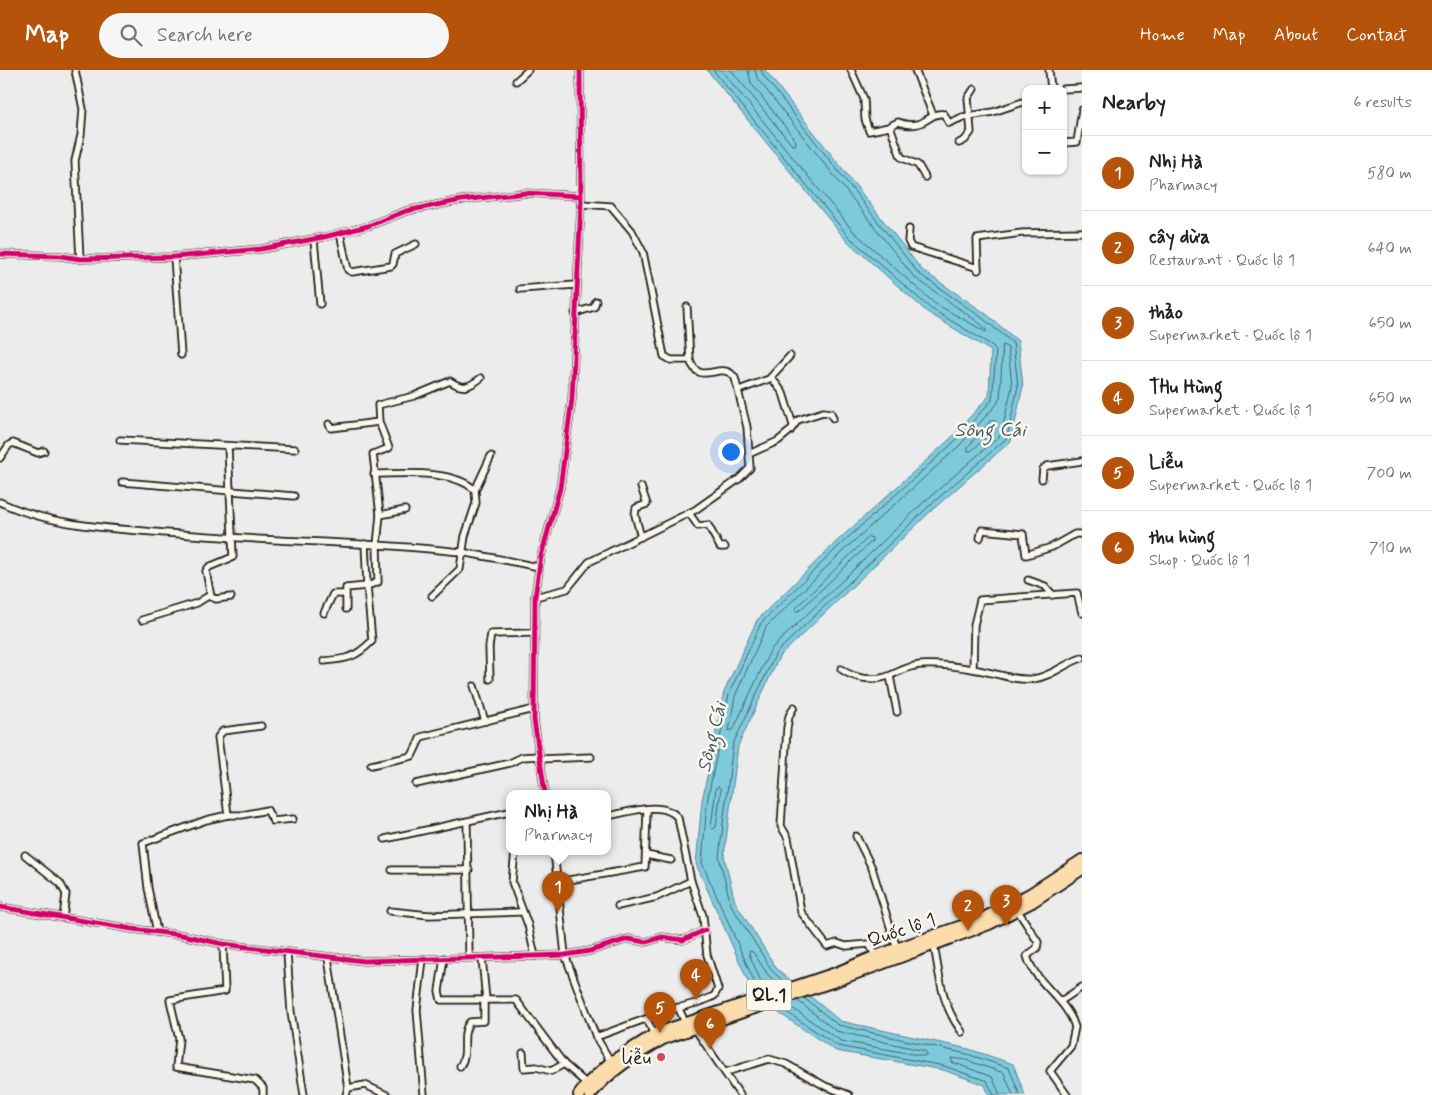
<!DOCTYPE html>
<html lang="en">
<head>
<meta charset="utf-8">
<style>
  :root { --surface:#fff; --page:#f6f6f6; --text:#222; --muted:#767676; --line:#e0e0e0; --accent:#b45309 }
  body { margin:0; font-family:Mynerve,sans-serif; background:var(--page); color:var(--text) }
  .controls { position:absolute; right:15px; top:15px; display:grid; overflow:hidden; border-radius:10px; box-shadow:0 1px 4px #0004 }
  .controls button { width:45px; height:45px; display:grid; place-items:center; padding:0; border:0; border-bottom:1px solid var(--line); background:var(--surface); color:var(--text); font:25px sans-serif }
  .you { position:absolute; left:730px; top:381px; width:18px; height:18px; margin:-12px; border:4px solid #fff; border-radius:50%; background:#1a73e8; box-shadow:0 0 0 8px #1a73e833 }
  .badge { display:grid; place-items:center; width:32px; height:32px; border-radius:50%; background:var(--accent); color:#fff; font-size:16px; font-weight:700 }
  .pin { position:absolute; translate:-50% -41px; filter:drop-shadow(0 1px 2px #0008) }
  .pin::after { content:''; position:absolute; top:26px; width:18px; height:15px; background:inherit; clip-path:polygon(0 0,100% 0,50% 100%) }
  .popup { position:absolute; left:506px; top:720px; width:105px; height:65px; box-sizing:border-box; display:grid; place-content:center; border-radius:10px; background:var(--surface); filter:drop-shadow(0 1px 4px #0005); font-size:16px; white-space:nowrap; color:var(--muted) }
  .popup b { font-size:19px; color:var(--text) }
  .popup::after { content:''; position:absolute; left:50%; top:100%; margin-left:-10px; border:10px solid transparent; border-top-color:var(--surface) }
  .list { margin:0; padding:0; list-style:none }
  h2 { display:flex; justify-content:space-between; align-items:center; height:65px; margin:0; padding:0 20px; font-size:21px }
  h2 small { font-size:16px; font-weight:400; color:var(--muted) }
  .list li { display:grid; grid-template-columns:32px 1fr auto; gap:15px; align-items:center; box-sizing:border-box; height:75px; padding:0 20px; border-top:1px solid var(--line) }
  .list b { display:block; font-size:19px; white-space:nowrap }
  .list p { margin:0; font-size:16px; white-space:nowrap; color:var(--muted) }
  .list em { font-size:16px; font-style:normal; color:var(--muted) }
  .icon { flex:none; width:28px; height:28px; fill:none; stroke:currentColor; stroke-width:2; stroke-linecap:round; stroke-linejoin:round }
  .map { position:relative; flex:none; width:1082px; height:1025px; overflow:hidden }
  header { display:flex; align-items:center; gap:30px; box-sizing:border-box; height:70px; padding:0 25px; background:var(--accent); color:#fff }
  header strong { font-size:24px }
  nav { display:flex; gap:28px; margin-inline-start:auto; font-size:18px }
  .search { width:350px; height:45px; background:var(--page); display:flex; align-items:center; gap:12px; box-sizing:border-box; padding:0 18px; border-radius:28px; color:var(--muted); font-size:19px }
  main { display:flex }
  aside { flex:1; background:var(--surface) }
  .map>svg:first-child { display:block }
  .water { fill:#7ecadd; stroke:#578490 }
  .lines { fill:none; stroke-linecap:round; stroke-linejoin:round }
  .shore { stroke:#436269; stroke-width:1 }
  .minor-casing { stroke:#1c1c1c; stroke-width:9 }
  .trunk-casing { stroke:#1c1c1c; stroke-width:14 }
  .minor { stroke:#fbf7ec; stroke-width:5.5 }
  .trunk { stroke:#fddcac; stroke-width:10 }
  .cycleway-casing { stroke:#fbf7ec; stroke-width:8 }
  .cycleway { stroke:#d6006c; stroke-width:5 }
  .poi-dot { fill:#d1495b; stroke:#fbf7ec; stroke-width:2 }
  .labels { text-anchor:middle; stroke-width:5; stroke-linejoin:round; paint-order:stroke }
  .shield { fill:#fbf7ec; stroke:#5f5e5a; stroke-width:1 }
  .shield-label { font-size:18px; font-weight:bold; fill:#1c1c1c }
  .street-label { font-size:19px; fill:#1c1c1c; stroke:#fbf7ec }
  .poi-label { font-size:19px; fill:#1c1c1c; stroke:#fbf7ec; text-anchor:end }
  .water-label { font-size:20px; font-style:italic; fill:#3e5960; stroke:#fbf7ec }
</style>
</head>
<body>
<header>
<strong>Map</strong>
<div class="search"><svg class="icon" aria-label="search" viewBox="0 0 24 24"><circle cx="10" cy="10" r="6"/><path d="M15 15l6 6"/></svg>Search here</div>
<nav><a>Home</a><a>Map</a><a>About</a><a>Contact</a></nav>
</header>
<main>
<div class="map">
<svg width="1082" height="1025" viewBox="0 0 1082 1025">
  <rect width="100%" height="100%" fill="#edeced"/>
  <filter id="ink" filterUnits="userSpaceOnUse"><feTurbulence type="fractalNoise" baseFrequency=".02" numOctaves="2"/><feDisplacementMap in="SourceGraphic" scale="10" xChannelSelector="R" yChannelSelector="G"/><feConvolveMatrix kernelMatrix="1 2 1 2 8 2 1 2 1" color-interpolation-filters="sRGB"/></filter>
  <g filter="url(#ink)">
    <polygon class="water" points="707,0 765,0 922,200 985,243 1018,271 1023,316 1011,371 931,441 779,587 738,676 724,786 735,832 777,899 840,951 969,979 1013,994 1025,1025 989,1025 985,1015 943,1000 836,981 755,927 696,794 702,731 724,622 757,550 836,472 950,369 989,326 991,281 927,242 845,169"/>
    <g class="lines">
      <g class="shore">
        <polyline points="713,0 848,166 930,238 993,276 996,281 992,330 953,373 840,475 761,553 729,624 707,732 702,793 759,922"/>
        <polyline points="721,0 853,161 934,233 986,262 986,259 978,252 914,207 757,8 755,0"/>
        <polyline points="731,0 792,75 795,75 796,71 751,13 748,0"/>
        <polyline points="761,0 763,5 918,203 981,247 1013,273 1018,316 1007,368 928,437 776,583 733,674 719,787 731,835 773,902 786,913"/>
        <polygon points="1003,275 1008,278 1012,316 1001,365 924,432 771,579 733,660 729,661 735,626 766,557 844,480 958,377 997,334 1000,327"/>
        <polygon points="992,350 996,352 994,361 971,381 968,381 968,377"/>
        <polygon points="869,467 872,468 872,471 799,541 796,541 796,538"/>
        <polygon points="719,717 721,719 716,757 713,759 711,757 716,718"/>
        <polyline points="765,920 749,884 750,881 753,882 768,905 779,915"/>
        <polyline points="804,928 838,955 967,984 1009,998 1020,1025"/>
        <polyline points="786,934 841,971 924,986 927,984 925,981 836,961 797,930"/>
        <polyline points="779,937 838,976 944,996 987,1011 994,1025"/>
        <polyline points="1000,1025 992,1007 952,992 951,988 966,990 1004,1003 1013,1025"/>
      </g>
      <g class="minor-casing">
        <g id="minor">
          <polyline points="75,0 83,39 81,65 75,91 80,189"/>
          <polyline points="851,0 864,29 865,49 869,61 889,57"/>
          <polyline points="915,0 933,45"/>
          <polyline points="1049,0 1051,19"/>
          <polyline points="516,11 528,0"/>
          <polyline points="1063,19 1082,18"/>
          <polyline points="959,73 965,70 971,62 968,28 974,19"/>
          <polyline points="1063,73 1077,72 1082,40"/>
          <path d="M925,107L918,95L901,87L890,56L898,52C924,62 929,41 944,44L949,53L963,47L993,42L1026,31"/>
          <polyline points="909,159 908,171 911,177 978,198"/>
          <polyline points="340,163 348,200 352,202 391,196 393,194 395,184 416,174"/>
          <polyline points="314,170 320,234"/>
          <polyline points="0,184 61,186 80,189 174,187 261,179 324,167 368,156 406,141 462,130 526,123 580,126"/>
          <polyline points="174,187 181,285"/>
          <polyline points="978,200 977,169 1022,163 1082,162"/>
          <polyline points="520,219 576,215"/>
          <polyline points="687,237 690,290"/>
          <polyline points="575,243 594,237 596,231"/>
          <polyline points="771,307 783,323 793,355"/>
          <polyline points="739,320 769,309 790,286"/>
          <polyline points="329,354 331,358 379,352"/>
          <polyline points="120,370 295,379"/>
          <polyline points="228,377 233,487 209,497 206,501 211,527 216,529 231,527"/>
          <polyline points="749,384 778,371 790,361 798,350 823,342 831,343 833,348"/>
          <polyline points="0,388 9,375 13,373 38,383 44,381"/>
          <path d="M374,404C402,404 453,399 475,420L476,433L465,466L460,499L432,526"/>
          <polyline points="1042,409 1043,399 1047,396 1082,391"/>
          <polyline points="122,412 294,426"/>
          <polyline points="475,420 491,386"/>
          <path d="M0,432C54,458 122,459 181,464C274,472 368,471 460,482C487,486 513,492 539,497"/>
          <polyline points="689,443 698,456 708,455 720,477 725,477"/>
          <path d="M380,445L373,384L389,378L379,352L378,335L414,326L450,311C463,320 469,317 481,308"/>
          <polyline points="641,467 635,445 636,438 647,434 641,417"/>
          <polyline points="980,468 982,460 1023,464 1026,485 1052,477 1075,464 1082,464"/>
          <polyline points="1028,510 1045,516 1053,525"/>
          <path d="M535,527L567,519L589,492L695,440L739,409L750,398L747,357L735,308C722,288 700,319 690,290H671L664,286L643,182L632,161L611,136L581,134"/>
          <polyline points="346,539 346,518 367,516 365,474"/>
          <polyline points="324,543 333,524 345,524"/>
          <polyline points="142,550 197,533 210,525"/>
          <path d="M324,591C347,589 355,588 372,571L367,516L378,512L377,475L380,445L405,440"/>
          <path d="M841,599C854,609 875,612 891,605C901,601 908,596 920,595C937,594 956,596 973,599C992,602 1014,611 1033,609C1051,607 1065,593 1082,588"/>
          <polyline points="973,599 974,555 980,530 1077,523 1082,543"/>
          <polyline points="890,606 897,642"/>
          <polyline points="490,609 489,577 491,564 534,563"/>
          <polyline points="474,616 485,651"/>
          <polyline points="794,637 789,646 787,658 781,756 788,768 801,842 827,876 837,873 846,876 869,874 876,886"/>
          <polyline points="539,689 591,687"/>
          <polyline points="371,695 412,686 421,667 534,639"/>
          <polyline points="416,714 510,693 522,687 538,686"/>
          <polyline points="545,723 534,650 535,527 541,486 560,418 572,329 581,134 580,0"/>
          <polyline points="228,745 242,745 267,740 273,751 293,749"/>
          <polyline points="467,752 469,887"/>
          <polyline points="856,766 872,798 897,879"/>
          <polyline points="385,769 509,742"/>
          <polyline points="515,781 512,812 528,855 535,886"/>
          <polyline points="554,781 565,885 596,967 611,992"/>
          <polyline points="25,785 60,813 66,824 63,848"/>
          <polyline points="646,785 671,790"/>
          <polyline points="392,800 469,800"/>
          <polyline points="557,812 645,797 647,740"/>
          <polyline points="618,836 657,827 691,811"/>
          <polyline points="0,837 132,859 182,865 223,874 364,891 565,885 590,881 628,869 646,872 662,867 683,870 705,860"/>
          <polyline points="390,841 429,845 521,842"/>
          <path d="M1018,841L1038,872L1037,878L1027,886C1035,914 1067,929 1075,957L1071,976L1050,1001L1067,1025"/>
          <polyline points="157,862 148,818 143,773 206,750 228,745 218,667 223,661 261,656"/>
          <polyline points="223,874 225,921 170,930 179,969 176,997 255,1010 263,1018 263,1025"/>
          <path d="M934,875C940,908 941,934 962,962"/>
          <polyline points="287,883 291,942 304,1025"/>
          <polyline points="328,888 348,1018"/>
          <polyline points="444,888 439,921 441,930 516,930 564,994 587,1014"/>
          <polyline points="482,888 486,930"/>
          <polyline points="423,889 417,940 424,1025"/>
          <polyline points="1061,931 1082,917"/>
          <polyline points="678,937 685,952"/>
          <polyline points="647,949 654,965"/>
          <polyline points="695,959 740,1025"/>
          <path d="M596,967L670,940L700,932L714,926L718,919L707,885L703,846L691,811L678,748C664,729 626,743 607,746"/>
          <polyline points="523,983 524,998 536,997 551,1001 564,994"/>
          <path d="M460,996C470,983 459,965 470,952L484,951V930"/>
          <polyline points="726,1002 769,989 786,994 825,1016 849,1025"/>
          <polyline points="346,1025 348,1018 365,1015 387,1025"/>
        </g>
      </g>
      <g class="trunk-casing">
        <g id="trunk">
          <polyline points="579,1025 587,1014 611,992 657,963 836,903 876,886 984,848 1030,824 1082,790"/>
          <path d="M590,1025C610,1000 638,983 665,968L838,910L989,854L1032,832L1082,799"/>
        </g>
      </g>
      <use href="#minor" class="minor"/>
      <use href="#trunk" class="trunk"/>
      <g class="cycleway-casing">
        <g id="cycleway">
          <polyline points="0,184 61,186 80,189 174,187 261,179 324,167 368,156 406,141 462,130 526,123 580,126"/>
          <polyline points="545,723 534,650 535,527 541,486 560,418 572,329 581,134 580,0"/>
          <polyline points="0,837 132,859 182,865 223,874 364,891 565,885 590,881 628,869 646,872 662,867 683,870 705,860"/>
        </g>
      </g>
      <use href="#cycleway" class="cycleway"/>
    </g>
  </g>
  <circle class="poi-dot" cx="661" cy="987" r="5"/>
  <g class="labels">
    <rect class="shield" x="746.5" y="909.5" width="45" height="31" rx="4"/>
    <g class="shield-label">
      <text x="769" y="931">QL.1</text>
    </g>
    <g class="street-label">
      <text transform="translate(901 859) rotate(-19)" y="7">Quốc lộ 1</text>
    </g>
    <g class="poi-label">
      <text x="651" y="994">liễu</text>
    </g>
    <g class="water-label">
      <text x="990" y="366">Sông Cái</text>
      <text transform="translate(711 667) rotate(-76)" y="7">Sông Cái</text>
    </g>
  </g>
</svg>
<div class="controls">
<button>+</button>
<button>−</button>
</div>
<div class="you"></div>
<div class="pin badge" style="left:558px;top:842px">1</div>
<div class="popup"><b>Nhị Hà</b>Pharmacy</div>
<div class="pin badge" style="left:968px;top:861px">2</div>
<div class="pin badge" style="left:1006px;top:856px">3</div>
<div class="pin badge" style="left:696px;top:930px">4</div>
<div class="pin badge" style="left:660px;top:963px">5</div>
<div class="pin badge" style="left:710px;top:979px">6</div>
</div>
<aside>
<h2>Nearby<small>6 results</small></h2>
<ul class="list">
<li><span class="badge">1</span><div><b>Nhị Hà</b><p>Pharmacy</p></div><em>580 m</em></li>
<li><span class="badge">2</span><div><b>cây dừa</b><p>Restaurant · Quốc lộ 1</p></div><em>640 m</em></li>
<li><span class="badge">3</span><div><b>thảo</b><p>Supermarket · Quốc lộ 1</p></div><em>650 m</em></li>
<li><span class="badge">4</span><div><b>THu Hùng</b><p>Supermarket · Quốc lộ 1</p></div><em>650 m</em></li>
<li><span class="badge">5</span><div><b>Liễu</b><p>Supermarket · Quốc lộ 1</p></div><em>700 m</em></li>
<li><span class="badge">6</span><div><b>thu hùng</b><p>Shop · Quốc lộ 1</p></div><em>710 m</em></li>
</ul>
</aside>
</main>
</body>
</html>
